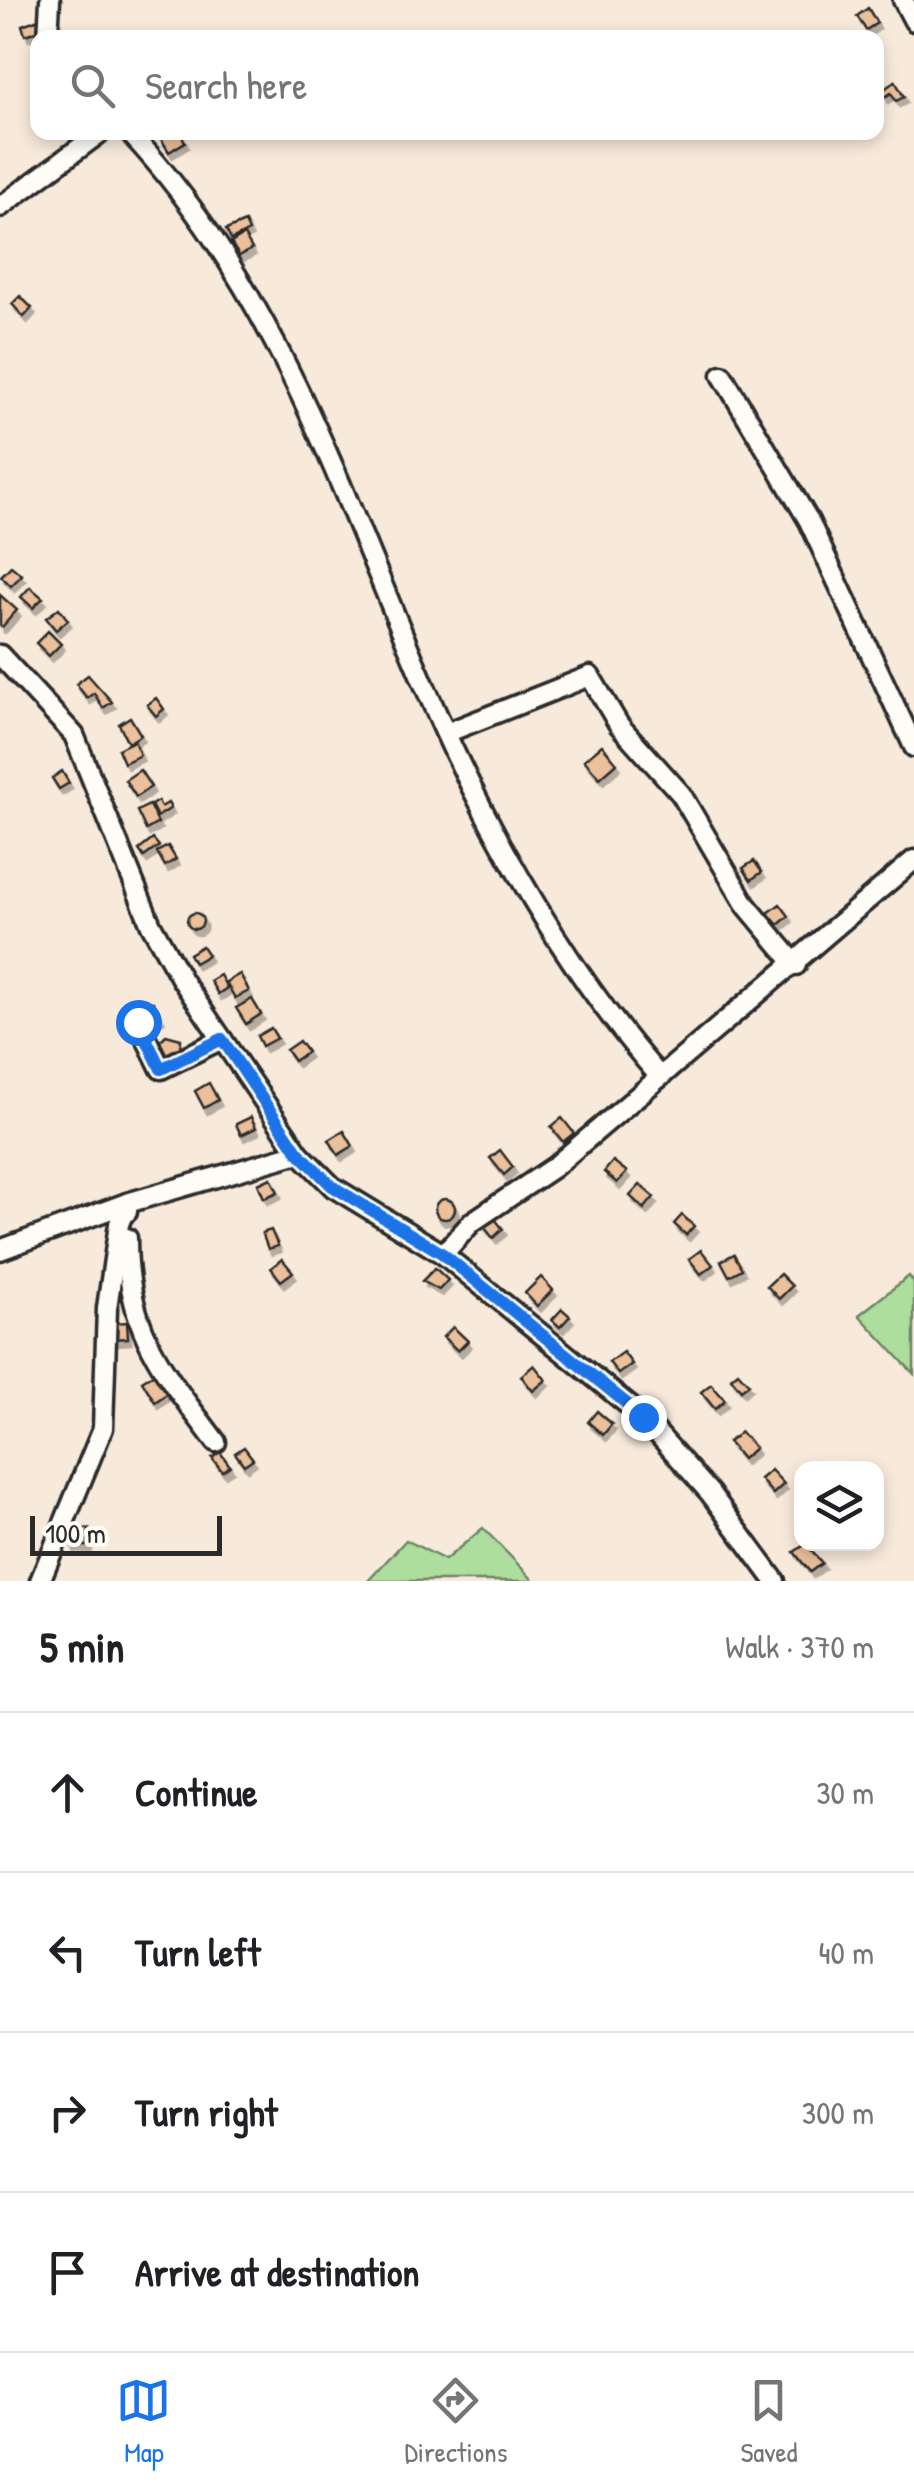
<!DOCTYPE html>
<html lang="en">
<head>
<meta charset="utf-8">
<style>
  :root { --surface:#fff; --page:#f6f6f6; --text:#202124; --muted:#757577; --line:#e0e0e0; --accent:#1a73e8 }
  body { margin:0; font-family:"Patrick Hand",sans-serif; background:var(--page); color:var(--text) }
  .controls { position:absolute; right:30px; bottom:30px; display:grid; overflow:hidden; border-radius:20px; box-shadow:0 5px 15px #0003 }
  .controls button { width:90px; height:90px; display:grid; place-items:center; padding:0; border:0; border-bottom:2px solid var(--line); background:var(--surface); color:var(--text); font:50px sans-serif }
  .scale { position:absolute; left:30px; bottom:25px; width:192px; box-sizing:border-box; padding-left:10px; border:5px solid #2b2b2b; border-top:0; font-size:28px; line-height:35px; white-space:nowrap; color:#2b2b2b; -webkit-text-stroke:8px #fdfcf7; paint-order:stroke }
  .stop { position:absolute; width:30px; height:30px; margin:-22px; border:8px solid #1a73e8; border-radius:50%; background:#fff }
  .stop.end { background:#1a73e8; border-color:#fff; box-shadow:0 2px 10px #0008 }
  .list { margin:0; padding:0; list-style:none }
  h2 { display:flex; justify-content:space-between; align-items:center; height:130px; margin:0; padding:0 40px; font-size:42px }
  h2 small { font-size:32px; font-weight:400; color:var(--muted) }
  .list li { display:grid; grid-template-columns:65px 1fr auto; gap:30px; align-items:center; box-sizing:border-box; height:160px; padding:0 40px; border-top:2px solid var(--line) }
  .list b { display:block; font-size:38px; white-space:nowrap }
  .list em { font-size:32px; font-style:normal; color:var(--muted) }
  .icon { flex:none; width:55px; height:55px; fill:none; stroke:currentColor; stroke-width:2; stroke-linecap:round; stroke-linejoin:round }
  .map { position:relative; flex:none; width:914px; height:1581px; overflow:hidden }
  .search { position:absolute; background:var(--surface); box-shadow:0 5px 15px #0003; left:30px; right:30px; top:30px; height:110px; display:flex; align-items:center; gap:25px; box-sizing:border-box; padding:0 35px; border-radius:20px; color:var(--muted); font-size:38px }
  .sheet { height:770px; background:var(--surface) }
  nav { display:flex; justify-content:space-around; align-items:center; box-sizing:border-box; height:140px; border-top:2px solid var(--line); background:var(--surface); font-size:28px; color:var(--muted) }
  nav a { display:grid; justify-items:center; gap:5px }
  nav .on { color:var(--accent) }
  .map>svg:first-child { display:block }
  .green { fill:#adde9e; stroke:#6c8464; stroke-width:2.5 }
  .building { fill:#ebc09b; stroke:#2b2b2b; stroke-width:2.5; filter:url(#shadow) }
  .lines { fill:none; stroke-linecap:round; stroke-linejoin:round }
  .minor-casing { stroke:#2b2b2b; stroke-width:25 }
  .minor { stroke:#fdfcf7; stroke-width:18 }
  .route { stroke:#1a73e8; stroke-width:12 }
</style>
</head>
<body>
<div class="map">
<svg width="914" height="1581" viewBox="0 0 914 1581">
  <defs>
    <filter id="shadow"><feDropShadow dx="3.5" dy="6" stdDeviation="0" flood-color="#0004"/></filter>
  </defs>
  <rect width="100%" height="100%" fill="#f8eadb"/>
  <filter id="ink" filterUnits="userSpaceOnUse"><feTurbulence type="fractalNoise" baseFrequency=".01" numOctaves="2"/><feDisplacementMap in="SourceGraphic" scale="20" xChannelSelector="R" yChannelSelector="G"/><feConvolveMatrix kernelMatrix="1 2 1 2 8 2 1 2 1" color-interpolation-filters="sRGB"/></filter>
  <g filter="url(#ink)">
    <g class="green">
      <polygon points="909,1276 914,1283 914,1374 859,1315"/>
      <polygon points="483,1528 534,1581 368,1581 406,1540 445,1560"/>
    </g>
    <g class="building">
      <polygon points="868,8 877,23 866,30 857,16"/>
      <polygon points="39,19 42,30 25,35 22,25"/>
      <polygon points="895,81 904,97 896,101 891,93 885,97 882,91"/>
      <polygon points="167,132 180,132 185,142 169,152 160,137"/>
      <polygon points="245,222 249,231 231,240 226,230"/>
      <polygon points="244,235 252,249 239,256 231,243"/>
      <polygon points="20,296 32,308 24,317 12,304"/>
      <polygon points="11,566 22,575 11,586 1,576"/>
      <polygon points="30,587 43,598 33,608 21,597"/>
      <polygon points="0,595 17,610 2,627 0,626"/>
      <polygon points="59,608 68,620 56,630 46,618"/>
      <polygon points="48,631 61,644 49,656 36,643"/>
      <polygon points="88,675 112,702 103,708 94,693 87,698 76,684"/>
      <polygon points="156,698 164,709 156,716 147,705"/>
      <polygon points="130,717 141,735 128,743 119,724"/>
      <polygon points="134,741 140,755 124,763 118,749"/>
      <polygon points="602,745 617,763 600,778 584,760"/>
      <polygon points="140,770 151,787 136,797 125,780"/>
      <polygon points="62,771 69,783 59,789 52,778"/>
      <polygon points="158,801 161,807 168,803 171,808 157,817 151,805"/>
      <polygon points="149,805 158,823 146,830 137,811"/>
      <polygon points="153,839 159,846 144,857 139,850"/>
      <polygon points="168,846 176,859 165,866 157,852"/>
      <polygon points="754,861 762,872 751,880 743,868"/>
      <polygon points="780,904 789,916 778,925 768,913"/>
      <circle cx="195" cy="921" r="8"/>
      <polygon points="202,946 208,955 194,963 189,954"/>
      <polygon points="240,974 249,991 235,998 226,982"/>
      <polygon points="220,975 227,988 218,994 210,981"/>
      <polygon points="252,999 261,1014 246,1024 236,1008"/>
      <polygon points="153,1002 161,1016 149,1023 141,1010"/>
      <polygon points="271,1028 277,1038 262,1046 257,1036"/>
      <polygon points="166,1035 181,1039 180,1054 164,1055 157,1044"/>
      <polygon points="299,1041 307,1052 294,1061 286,1050"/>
      <polygon points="209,1083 218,1100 204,1108 195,1091"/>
      <polygon points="251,1117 256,1128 241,1135 236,1124"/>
      <polygon points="562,1118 574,1133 563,1142 551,1127"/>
      <polygon points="344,1131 353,1146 338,1155 329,1140"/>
      <polygon points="500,1150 513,1167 504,1175 490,1158"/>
      <polygon points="613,1161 627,1172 617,1183 604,1172"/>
      <polygon points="271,1178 278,1192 264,1198 258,1184"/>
      <polygon points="640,1185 654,1197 644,1209 630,1196"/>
      <circle cx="445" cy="1209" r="10"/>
      <polygon points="491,1214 503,1229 493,1238 481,1223"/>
      <polygon points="682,1215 694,1226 686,1235 674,1224"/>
      <polygon points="271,1230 278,1246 268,1249 262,1233"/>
      <polygon points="701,1250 713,1265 701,1274 689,1259"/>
      <polygon points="734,1254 742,1269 729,1276 721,1261"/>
      <polygon points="282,1259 293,1272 281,1281 271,1268"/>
      <polygon points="435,1268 448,1280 439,1290 422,1281"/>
      <polygon points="780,1274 792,1286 779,1299 767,1286"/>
      <polygon points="541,1277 553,1290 537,1306 525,1293"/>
      <polygon points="562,1309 570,1316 560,1327 552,1320"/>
      <polygon points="127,1322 128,1338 114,1339 113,1323"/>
      <polygon points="453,1327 468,1341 458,1351 443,1337"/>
      <polygon points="623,1352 632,1364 618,1374 609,1362"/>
      <polygon points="534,1365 546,1380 533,1391 521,1376"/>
      <polygon points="156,1372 168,1393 155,1402 142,1381"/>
      <polygon points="738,1372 749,1384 741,1390 731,1378"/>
      <polygon points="711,1384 725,1400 715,1409 701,1392"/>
      <polygon points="597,1411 612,1424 603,1435 588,1422"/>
      <polygon points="741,1432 755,1448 742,1459 728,1442"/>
      <polygon points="244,1447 253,1459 244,1465 235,1453"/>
      <polygon points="220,1452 230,1466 222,1471 212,1458"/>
      <polygon points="771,1470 784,1484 773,1494 760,1479"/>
      <polygon points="71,1528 89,1529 88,1546 70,1546"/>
      <polygon points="806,1544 822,1563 810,1572 794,1552"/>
    </g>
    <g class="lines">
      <g class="minor-casing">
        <g id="minor">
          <polyline points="903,0 914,21"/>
          <polyline points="48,38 50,0"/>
          <path d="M129,132C288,301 351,525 445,732C502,856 570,974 660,1077L554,1167L472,1222L443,1254"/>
          <polyline points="0,207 101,132"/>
          <polyline points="722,375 809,521 914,747"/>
          <polyline points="0,655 74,735 151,925 182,980 299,1153 333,1187 443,1254 643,1417 710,1493 775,1581"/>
          <polyline points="446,733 590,676 619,725 681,794 746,905 796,965"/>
          <polyline points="138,1022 161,1069 222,1039"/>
          <polyline points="660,1077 914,860"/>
          <polyline points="127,1212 127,1203 299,1153"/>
          <path d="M127,1238C127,1333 163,1370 216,1442"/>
          <polyline points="0,1250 127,1203 119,1224 107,1308 103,1428 40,1581"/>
        </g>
      </g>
      <use href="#minor" class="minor"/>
    </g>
  </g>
  <g class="lines" filter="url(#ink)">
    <polyline class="route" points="138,1022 161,1069 222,1039 298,1152 332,1186 443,1254 643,1417"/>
  </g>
</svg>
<div class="controls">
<button><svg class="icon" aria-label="layers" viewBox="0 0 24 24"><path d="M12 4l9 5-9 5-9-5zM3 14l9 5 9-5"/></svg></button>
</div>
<div class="scale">100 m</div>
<div class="stop" style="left:138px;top:1022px"></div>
<div class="stop end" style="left:643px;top:1417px"></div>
<div class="search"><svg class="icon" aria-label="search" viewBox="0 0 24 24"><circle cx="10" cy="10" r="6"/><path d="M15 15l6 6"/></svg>Search here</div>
</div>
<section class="sheet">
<h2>5 min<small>Walk · 370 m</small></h2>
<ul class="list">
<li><svg class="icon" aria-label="ahead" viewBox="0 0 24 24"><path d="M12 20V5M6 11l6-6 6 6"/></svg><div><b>Continue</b></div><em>30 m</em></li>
<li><svg class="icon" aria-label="left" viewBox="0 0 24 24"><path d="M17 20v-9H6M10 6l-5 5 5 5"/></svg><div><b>Turn left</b></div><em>40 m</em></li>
<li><svg class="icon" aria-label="right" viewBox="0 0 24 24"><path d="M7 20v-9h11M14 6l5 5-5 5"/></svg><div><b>Turn right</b></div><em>300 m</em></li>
<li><svg class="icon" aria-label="arrive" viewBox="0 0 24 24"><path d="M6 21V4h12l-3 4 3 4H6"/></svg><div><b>Arrive at destination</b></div></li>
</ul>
</section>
<nav>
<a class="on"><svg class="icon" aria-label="map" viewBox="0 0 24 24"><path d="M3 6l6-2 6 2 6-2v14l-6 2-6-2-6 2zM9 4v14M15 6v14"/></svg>Map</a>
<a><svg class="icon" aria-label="directions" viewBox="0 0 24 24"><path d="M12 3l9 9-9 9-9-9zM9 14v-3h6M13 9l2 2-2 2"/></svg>Directions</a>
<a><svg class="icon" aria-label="saved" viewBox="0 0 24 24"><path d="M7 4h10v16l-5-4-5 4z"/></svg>Saved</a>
</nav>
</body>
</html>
